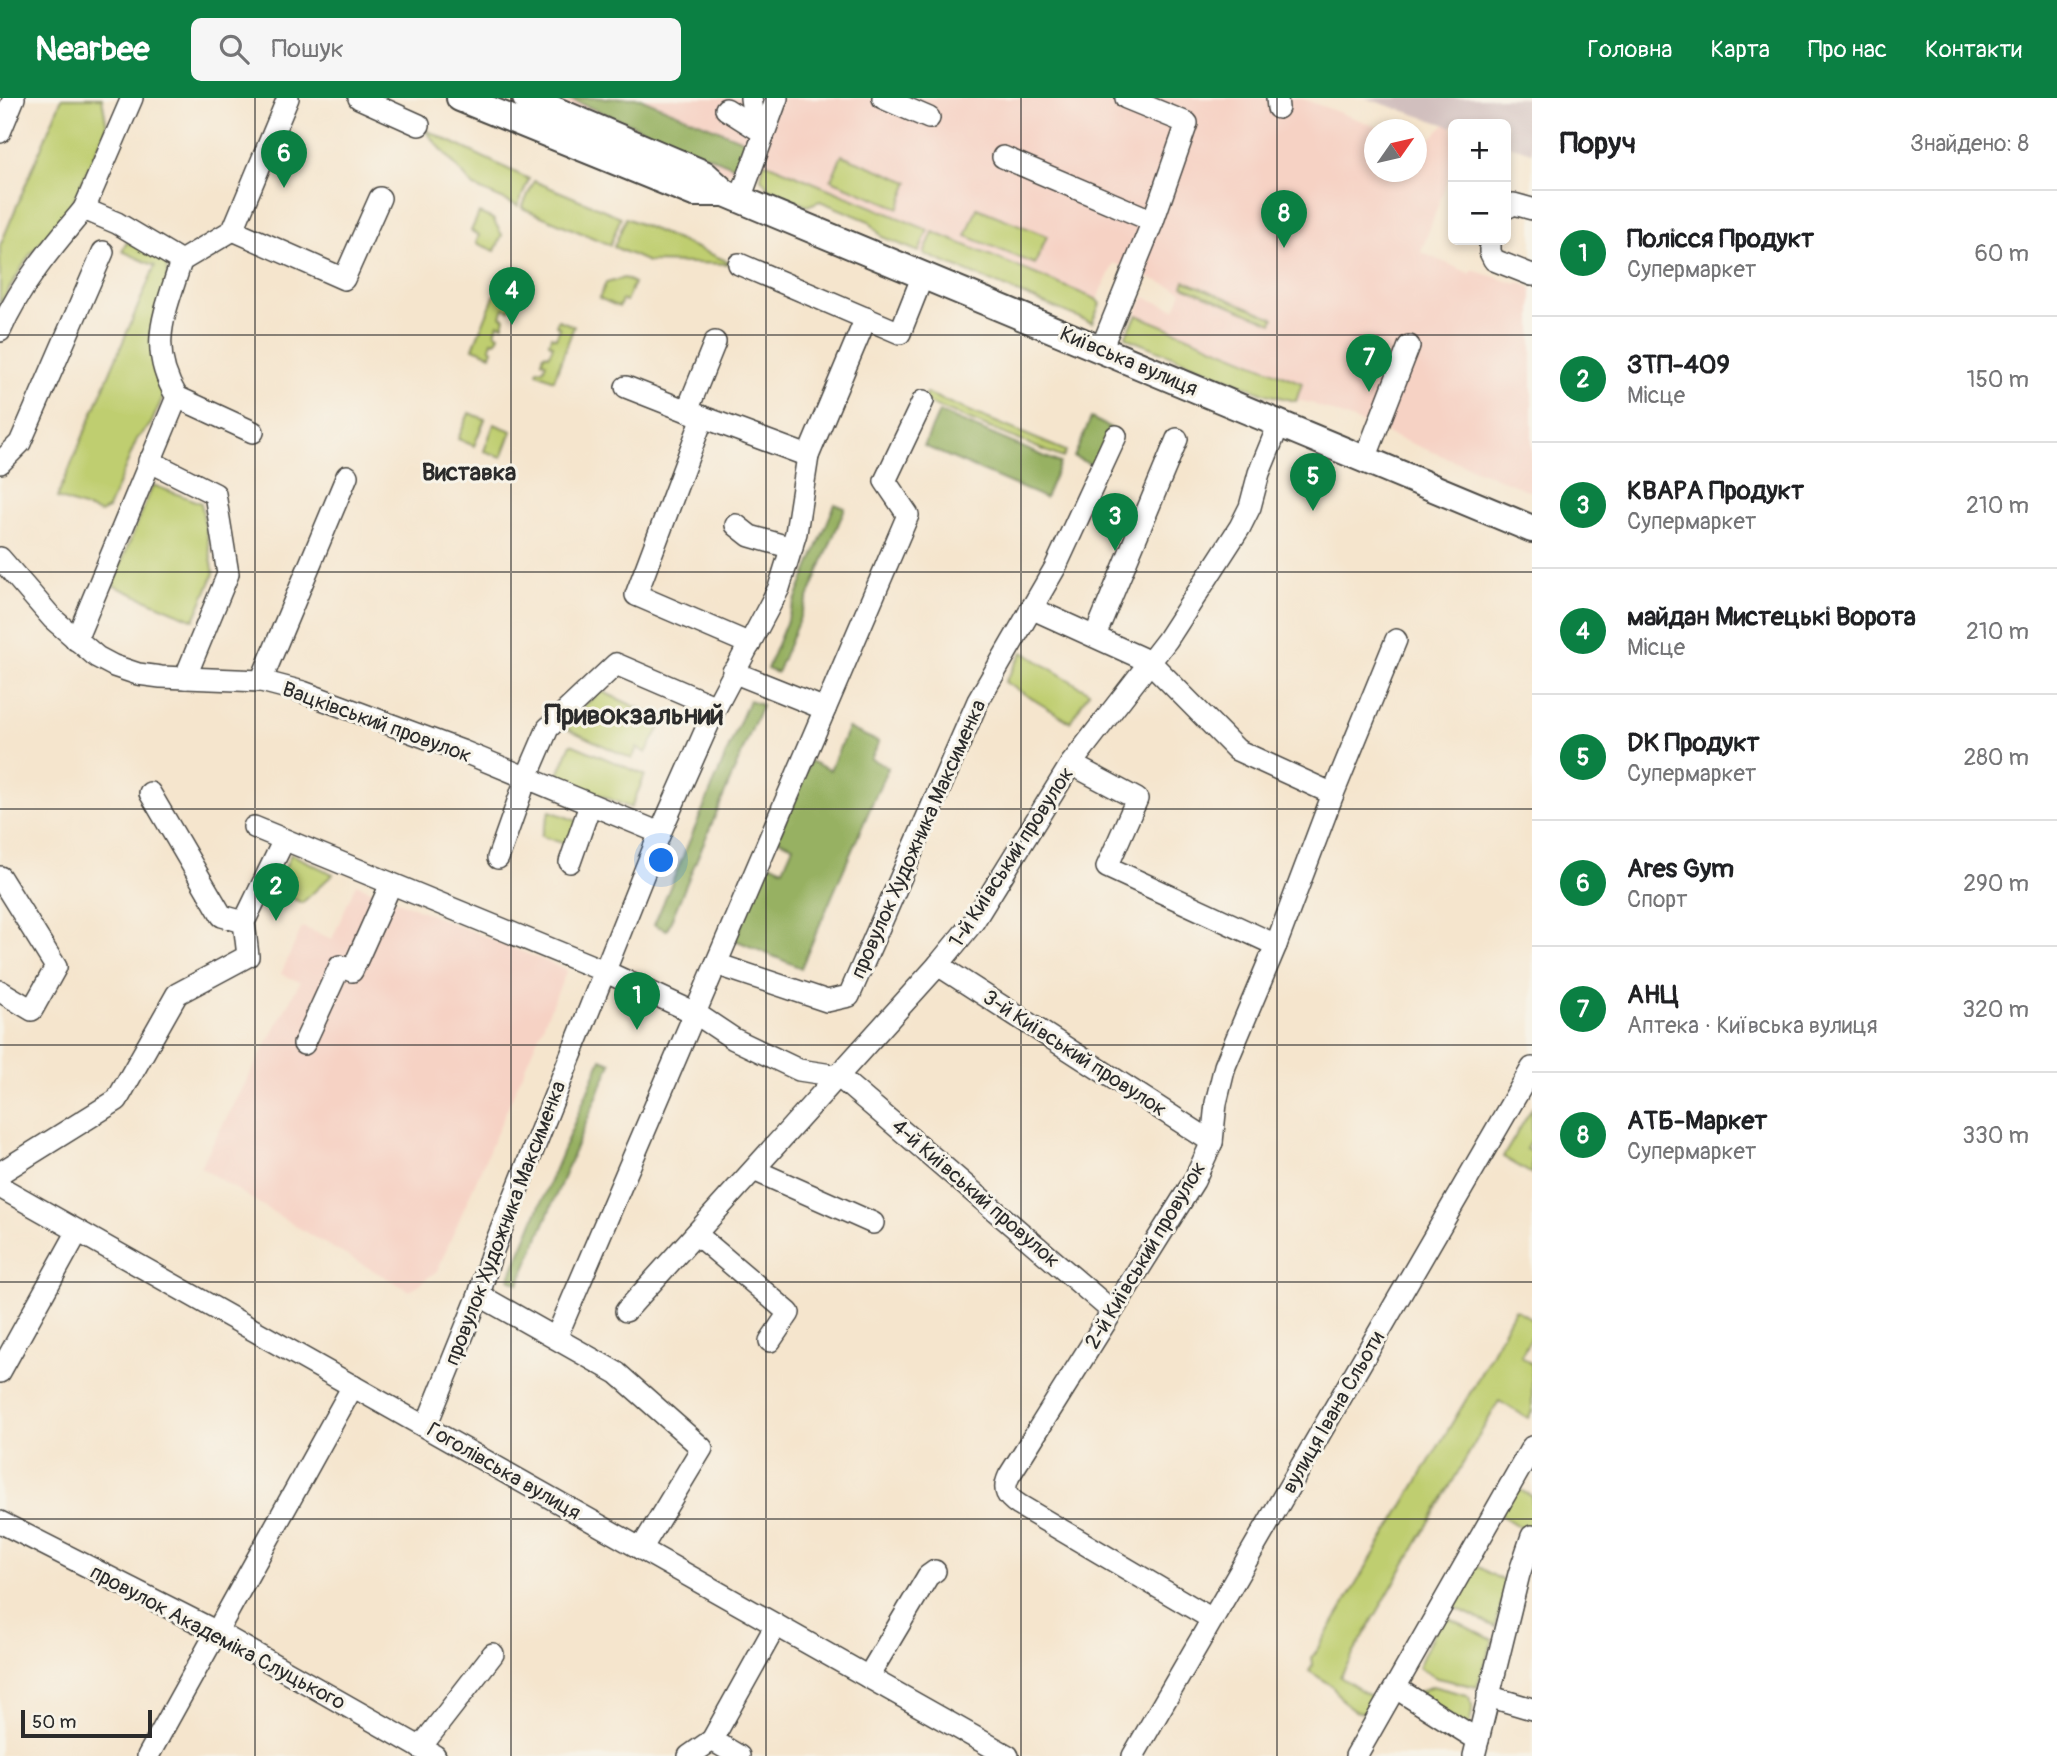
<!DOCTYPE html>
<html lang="uk">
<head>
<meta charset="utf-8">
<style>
  :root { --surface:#fff; --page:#f6f6f6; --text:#202124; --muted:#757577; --line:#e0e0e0; --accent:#0b8043 }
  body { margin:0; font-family:Pangolin,sans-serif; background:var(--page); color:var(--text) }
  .controls { position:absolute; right:21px; top:21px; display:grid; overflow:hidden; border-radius:10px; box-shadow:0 4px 10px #0003 }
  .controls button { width:63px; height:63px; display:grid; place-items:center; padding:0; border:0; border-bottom:2px solid var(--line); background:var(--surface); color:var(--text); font:35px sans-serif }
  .compass { position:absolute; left:1364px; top:21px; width:63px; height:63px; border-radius:50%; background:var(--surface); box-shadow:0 4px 10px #0003; rotate:56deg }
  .scale { position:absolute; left:21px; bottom:18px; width:131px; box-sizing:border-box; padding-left:7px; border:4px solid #2b2b2b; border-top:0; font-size:19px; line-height:24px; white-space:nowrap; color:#2b2b2b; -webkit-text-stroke:5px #f7f3e8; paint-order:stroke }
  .you { position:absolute; left:662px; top:763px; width:24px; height:24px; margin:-18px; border:5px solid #fff; border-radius:50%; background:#1a73e8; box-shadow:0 0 0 10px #1a73e833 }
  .badge { display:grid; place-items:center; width:46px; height:46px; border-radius:50%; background:var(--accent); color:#fff; font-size:23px; font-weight:700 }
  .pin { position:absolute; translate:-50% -58px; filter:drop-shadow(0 2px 4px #0008) }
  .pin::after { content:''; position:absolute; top:37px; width:24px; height:21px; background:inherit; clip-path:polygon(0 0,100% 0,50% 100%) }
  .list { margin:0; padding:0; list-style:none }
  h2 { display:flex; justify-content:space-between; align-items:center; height:91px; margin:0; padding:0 28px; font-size:30px }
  h2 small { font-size:23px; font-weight:400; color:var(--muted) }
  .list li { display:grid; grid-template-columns:46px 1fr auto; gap:21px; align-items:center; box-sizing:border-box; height:126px; padding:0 28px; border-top:2px solid var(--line) }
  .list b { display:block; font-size:26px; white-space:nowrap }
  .list p { margin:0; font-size:23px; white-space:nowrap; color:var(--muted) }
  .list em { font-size:23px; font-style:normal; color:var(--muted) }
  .icon { flex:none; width:38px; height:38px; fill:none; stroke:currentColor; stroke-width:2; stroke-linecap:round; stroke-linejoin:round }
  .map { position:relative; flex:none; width:1532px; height:1658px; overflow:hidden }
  header { display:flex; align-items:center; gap:42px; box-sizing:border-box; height:98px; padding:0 35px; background:var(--accent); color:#fff }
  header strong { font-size:33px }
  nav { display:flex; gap:38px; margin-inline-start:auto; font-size:24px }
  .search { width:490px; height:63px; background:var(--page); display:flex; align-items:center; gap:18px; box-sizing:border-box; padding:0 24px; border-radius:10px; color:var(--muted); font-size:26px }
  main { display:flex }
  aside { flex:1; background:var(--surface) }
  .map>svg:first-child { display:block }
  .built { fill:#f6d2c4 }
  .industrial { fill:#d1bfbe }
  .green { fill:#bfce70; stroke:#757c4e; stroke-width:2 }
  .forest { fill:#97b162; stroke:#616e46; stroke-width:2 }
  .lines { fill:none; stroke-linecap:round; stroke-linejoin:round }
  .minor-casing { stroke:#494743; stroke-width:24 }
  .major-casing { stroke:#494743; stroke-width:30 }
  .minor { stroke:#fff; stroke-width:21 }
  .major { stroke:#fff; stroke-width:26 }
  .grid { fill:none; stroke:#2b2b2b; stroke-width:2; stroke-opacity:0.55 }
  .labels { text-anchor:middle; stroke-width:6; stroke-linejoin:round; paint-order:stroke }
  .street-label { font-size:21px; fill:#2b2b2b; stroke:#f7f3e8 }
  .quarter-label { font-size:24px; font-weight:bold; fill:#2b2b2b; stroke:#f7f3e8 }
  .district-label { font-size:28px; font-weight:bold; fill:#2b2b2b; stroke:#f7f3e8 }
</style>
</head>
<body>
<header>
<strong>Nearbee</strong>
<div class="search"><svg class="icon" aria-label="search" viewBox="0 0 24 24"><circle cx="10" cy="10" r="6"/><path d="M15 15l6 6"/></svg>Пошук</div>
<nav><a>Головна</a><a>Карта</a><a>Про нас</a><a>Контакти</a></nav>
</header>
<main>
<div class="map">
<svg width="1532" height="1658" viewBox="0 0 1532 1658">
  <rect width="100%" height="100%" fill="#f7f3e8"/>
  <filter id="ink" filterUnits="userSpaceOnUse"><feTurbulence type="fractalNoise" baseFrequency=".0143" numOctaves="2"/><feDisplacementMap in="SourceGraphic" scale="14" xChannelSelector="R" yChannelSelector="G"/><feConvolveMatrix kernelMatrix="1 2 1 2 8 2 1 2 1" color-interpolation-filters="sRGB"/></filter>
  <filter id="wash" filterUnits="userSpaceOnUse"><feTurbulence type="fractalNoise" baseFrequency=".00686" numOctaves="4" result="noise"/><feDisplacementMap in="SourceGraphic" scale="28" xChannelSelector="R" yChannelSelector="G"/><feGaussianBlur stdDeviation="1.57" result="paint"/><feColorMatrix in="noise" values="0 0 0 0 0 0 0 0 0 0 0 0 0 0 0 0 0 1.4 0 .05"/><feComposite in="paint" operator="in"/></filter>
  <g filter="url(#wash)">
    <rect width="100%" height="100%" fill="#f5e5cd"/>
    <g class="built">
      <polygon points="550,0 1300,0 1384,31 1374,32 1374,74 1416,74 1417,46 1422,48 1446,26 1453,29 1453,67 1421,154 1471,176 1472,172 1517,186 1518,184 1532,190 1532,394 1311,305 1266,296 1127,240 1126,237 1144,199 1175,211 1182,193 1114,165 1097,202 1100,206 1092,225 1089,225 882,139 869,123 820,103 807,108 774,94 764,85 760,74 736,67 729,74 724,74"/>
      <polygon points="356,786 567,872 437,1173 410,1193 315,1140 200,1069 300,884 281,876 302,829 332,841"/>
    </g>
    <polygon class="industrial" points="1365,0 1532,0 1532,54 1506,46 1506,26 1453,26 1453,29"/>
    <g class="green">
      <polygon points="62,0 102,0 107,29 72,106 66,116 29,158 0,206 0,148"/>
      <polygon points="424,31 529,81 518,108 474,89"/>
      <polygon points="842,57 909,84 899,110 831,82"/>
      <polygon points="764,64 928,132 919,154 882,139 869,123 820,103 807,108 769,91 761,80"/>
      <polygon points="534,83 621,119 610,147 522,110"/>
      <polygon points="977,110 1047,138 1035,166 966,138"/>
      <polygon points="479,115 493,121 502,137 495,153 476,145 479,137 471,133"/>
      <polygon points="626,120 734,166 648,164 614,149"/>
      <polygon points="933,134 1096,201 1100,206 1092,225 924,156"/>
      <polygon points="127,144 157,156 167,166 170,283 151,326 137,341 108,411 100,415 57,400 155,168 122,153"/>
      <polygon points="624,180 634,185 626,203 622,202 619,209 599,200 606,185"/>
      <polygon points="1185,183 1274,220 1272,225 1183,188"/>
      <polygon points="495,196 512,204 509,212 504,210 501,218 505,220 503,227 498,226 495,235 499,237 496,244 492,243 490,250 493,252 491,257 473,250"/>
      <polygon points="1137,217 1302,285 1296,303 1266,296 1127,240 1126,237"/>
      <polygon points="558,222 574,228 554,282 537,275 538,271 543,272 546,265 542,263 544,256 549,257 553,247 549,245 551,238 556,240 560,230 556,227"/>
      <polygon points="926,295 1066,353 1063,360 923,303"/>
      <polygon points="469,315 485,321 474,348 458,341"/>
      <polygon points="494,326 512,333 502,359 484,353"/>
      <polygon points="153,387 201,405 214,476 194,522 112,487"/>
      <polygon points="1023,554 1089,594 1070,624 1005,584"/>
      <polygon points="601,593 664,622 646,655 637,650 632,661 561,628"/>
      <polygon points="571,646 645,677 631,710 557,679"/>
      <polygon points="550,713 580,724 571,748 541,738"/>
      <polygon points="291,756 333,776 302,805 275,792"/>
      <polygon points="1532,1010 1532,1041 1526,1051 1532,1054 1532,1076 1503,1059"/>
      <path d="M1515,1211L1532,1221V1238L1521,1258L1532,1266V1313L1528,1320L1499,1303L1340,1579L1372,1599L1385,1578L1394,1584L1369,1614C1346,1618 1343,1598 1329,1586C1323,1581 1316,1578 1309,1573L1313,1567L1312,1560L1473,1290Z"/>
      <polygon points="1514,1389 1532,1398 1532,1425 1529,1435 1499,1416"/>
      <polygon points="1471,1465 1507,1485 1495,1529 1448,1506"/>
      <polygon points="1442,1517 1493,1542 1477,1589 1437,1580 1418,1569"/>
      <path d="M1432,1588L1467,1597C1477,1606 1470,1621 1468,1633L1412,1597Z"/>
    </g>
    <g class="forest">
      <polygon points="567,0 640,0 750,45 740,71"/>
      <polygon points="939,314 1060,365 1045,400 924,348"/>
      <polygon points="1091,320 1111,330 1094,368 1074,359"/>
      <polygon points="835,406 845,410 777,575 767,571"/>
      <polygon points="749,602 762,607 667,832 654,827"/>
      <polygon points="848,630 879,644 871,661 888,669 801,870 735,842 768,764 783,771 793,748 777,741 810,663 830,672"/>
      <polygon points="601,961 611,965 519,1186 509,1181"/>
    </g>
  </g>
  <g filter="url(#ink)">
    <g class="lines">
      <g class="minor-casing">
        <g id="minor">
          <polyline points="359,0 419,27"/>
          <polyline points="751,0 753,14 764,35"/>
          <polyline points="883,0 929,20"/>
          <polyline points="1277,0 1278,10"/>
          <polyline points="726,11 764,35"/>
          <polyline points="0,34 14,0"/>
          <polyline points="1003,59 1153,123"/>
          <polyline points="740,101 777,0"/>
          <polyline points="1506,110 1514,106 1532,111"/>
          <polyline points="84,111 132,0"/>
          <polyline points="233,132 344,181 380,100"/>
          <polyline points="1490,142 1490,154 1494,162 1532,177"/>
          <polyline points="181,163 233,132 288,0"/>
          <polyline points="739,166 900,235 923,177"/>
          <path d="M0,233C20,187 52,149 84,111L117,125L181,163C166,214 146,248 177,299L76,542"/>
          <polyline points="715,244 687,313 808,358"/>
          <polyline points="1101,251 1153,123 1187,25 1126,0"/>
          <polyline points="626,289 687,313"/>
          <polyline points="177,299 253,334"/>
          <polyline points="703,319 636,497 750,546"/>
          <polyline points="1365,361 1409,248"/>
          <polyline points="149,363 215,396 228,476 185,580"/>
          <polyline points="0,365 20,345 103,154"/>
          <polyline points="736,427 750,438 792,450"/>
          <polyline points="0,460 53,521 97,559 114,568 138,576 161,579 261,583 303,594 462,653 660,735"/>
          <path d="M1031,510L1150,564L1237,652L1333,696L1276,847L1225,968L1216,1005L1212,1044L1194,1083L1009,1378C1002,1393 1007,1399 1019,1407L1212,1521"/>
          <polyline points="1095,538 1177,341"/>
          <polyline points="733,574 825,611"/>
          <polyline points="261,583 347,378"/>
          <polyline points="1071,666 1137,701 1107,769 1276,847"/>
          <polyline points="150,695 222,818 244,824"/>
          <polyline points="1333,696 1396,542"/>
          <polyline points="254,729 604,873 695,915 734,941 799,972 838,978 1112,1213"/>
          <polyline points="498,760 526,681 548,630 616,566 716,609"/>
          <polyline points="570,764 590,707"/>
          <polyline points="0,779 56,869 32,912 0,893"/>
          <polyline points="716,866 827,903 849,898 978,603 1055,470 1116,338"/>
          <polyline points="938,867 1212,1044"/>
          <polyline points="304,946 340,868 352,873 391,786"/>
          <polyline points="754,1072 873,1125"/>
          <polyline points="0,1075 117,1002 177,896 248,858 244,824 284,742"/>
          <polyline points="0,1089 1008,1658"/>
          <polyline points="696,1136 789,1215 770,1243"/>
          <polyline points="479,1197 617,1275 702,1350 641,1451"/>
          <polyline points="626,1213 938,867 974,823 1071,666 1167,542 1240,429 1250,409 1259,375 1279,326"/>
          <polyline points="556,1240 908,417 885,383 923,303"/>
          <polyline points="0,1274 78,1133"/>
          <polyline points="426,1328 479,1197 491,1157 660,735 716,609 779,490 796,435 808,358 866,220"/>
          <polyline points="0,1424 217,1534 435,1658"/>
          <polyline points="868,1579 928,1478 935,1473"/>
          <polyline points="1396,1590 1478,1642"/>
          <polyline points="1488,1598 1532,1611"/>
          <polyline points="712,1642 739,1658"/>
          <polyline points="420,1650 493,1556"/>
          <polyline points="148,1658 353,1288"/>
          <polyline points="689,1658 712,1642 776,1527"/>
          <polyline points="1133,1658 1532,970"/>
          <polyline points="1356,1658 1532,1349"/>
          <polyline points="1474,1658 1519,1476 1532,1438"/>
        </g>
      </g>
      <g class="major-casing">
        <g id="major">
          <polyline points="460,0 694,95 725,95"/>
          <polyline points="526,0 704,76 725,95 1532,431"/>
        </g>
      </g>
      <use href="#minor" class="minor"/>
      <use href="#major" class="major"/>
    </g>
  </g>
  <path class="grid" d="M255,0V1658M511,0V1658M766,0V1658M1021,0V1658M1277,0V1658M0,237H1532M0,474H1532M0,711H1532M0,947H1532M0,1184H1532M0,1421H1532"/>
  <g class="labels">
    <g class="street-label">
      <text transform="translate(1129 263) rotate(23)" y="7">Київська вулиця</text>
      <text transform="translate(377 624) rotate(20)" y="7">Вацківський провулок</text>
      <text transform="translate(918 741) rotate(-66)" y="7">провулок Художника Максименка</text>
      <text transform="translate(1011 759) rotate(-57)" y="7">1-й Київський провулок</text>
      <text transform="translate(1075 955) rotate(33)" y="7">3-й Київський провулок</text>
      <text transform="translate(976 1095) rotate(41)" y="7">4-й Київський провулок</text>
      <text transform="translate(505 1125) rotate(-69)" y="7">провулок Художника Максименка</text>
      <text transform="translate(1145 1157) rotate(-59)" y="7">2-й Київський провулок</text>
      <text transform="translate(1333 1314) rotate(-60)" y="7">вулиця Івана Сльоти</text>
      <text transform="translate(504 1373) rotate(30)" y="7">Гоголівська вулиця</text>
      <text transform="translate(218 1539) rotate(28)" y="7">провулок Академіка Слуцького</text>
    </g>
    <g class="quarter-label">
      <text x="469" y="382">Виставка</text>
    </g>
    <g class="district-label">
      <text x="634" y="626">Привокзальний</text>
    </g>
  </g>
</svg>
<div class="controls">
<button>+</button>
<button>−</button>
</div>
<svg class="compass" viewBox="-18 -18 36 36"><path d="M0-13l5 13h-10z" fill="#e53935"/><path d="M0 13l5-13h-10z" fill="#757577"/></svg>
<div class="scale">50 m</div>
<div class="you"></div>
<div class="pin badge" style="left:637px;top:932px">1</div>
<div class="pin badge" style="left:276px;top:823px">2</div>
<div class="pin badge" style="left:1115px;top:453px">3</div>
<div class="pin badge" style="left:512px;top:227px">4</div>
<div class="pin badge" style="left:1313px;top:413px">5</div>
<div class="pin badge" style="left:284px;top:90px">6</div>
<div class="pin badge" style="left:1369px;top:294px">7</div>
<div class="pin badge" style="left:1284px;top:150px">8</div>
</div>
<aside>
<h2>Поруч<small>Знайдено: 8</small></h2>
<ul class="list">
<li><span class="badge">1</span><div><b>Полісся Продукт</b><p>Супермаркет</p></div><em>60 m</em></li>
<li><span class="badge">2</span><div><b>ЗТП-409</b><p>Місце</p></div><em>150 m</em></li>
<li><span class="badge">3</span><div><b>КВАРА Продукт</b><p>Супермаркет</p></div><em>210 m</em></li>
<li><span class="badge">4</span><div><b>майдан Мистецькі Ворота</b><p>Місце</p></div><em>210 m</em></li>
<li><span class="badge">5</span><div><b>DK Продукт</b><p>Супермаркет</p></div><em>280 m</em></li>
<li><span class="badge">6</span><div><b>Ares Gym</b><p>Спорт</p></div><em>290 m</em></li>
<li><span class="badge">7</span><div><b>АНЦ</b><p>Аптека · Київська вулиця</p></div><em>320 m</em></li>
<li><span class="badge">8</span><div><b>АТБ-Маркет</b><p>Супермаркет</p></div><em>330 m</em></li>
</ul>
</aside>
</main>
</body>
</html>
